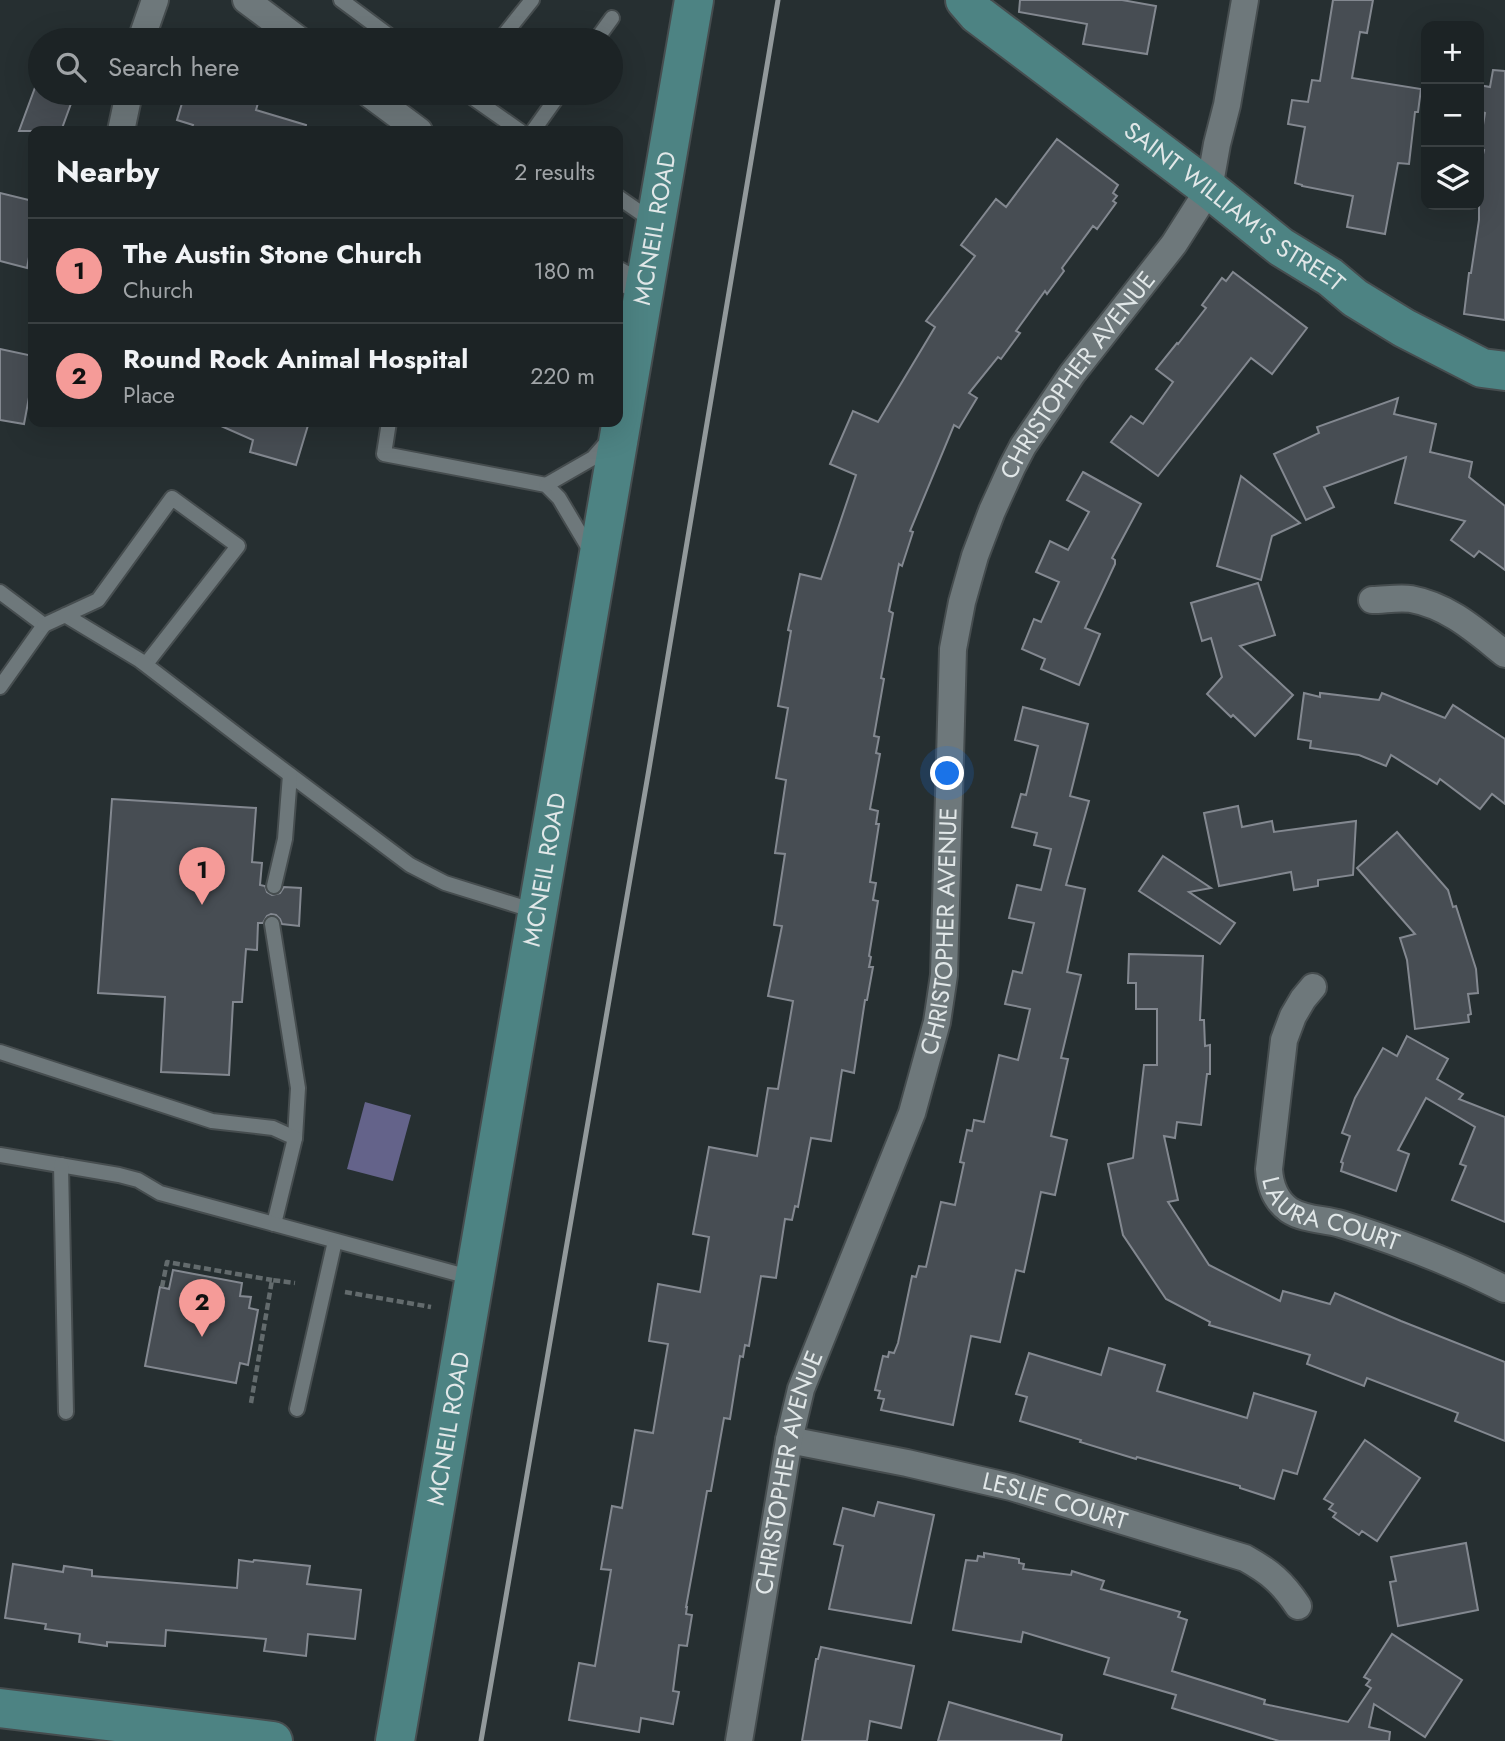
<!DOCTYPE html>
<html lang="en">
<head>
<meta charset="utf-8">
<style>
  :root { --surface:#1c2325; --page:#252b2d; --text:#f1f3f6; --muted:#a0a4a7; --line:#3a4042; --accent:#f59b98 }
  body { margin:0; font-family:Jost,sans-serif; background:var(--page); color:var(--text) }
  .controls { position:absolute; right:21px; top:21px; display:grid; overflow:hidden; border-radius:14px; box-shadow:0 7px 28px #0002 }
  .controls button { width:63px; height:63px; display:grid; place-items:center; padding:0; border:0; border-bottom:2px solid var(--line); background:var(--surface); color:var(--text); font:35px sans-serif }
  .you { position:absolute; left:948px; top:774px; width:24px; height:24px; margin:-18px; border:5px solid #fff; border-radius:50%; background:#1a73e8; box-shadow:0 0 0 10px #1a73e833 }
  .badge { display:grid; place-items:center; width:46px; height:46px; border-radius:50%; background:var(--accent); color:#111; font-size:23px; font-weight:700 }
  .pin { position:absolute; translate:-50% -58px; filter:drop-shadow(0 2px 4px #0008) }
  .pin::after { content:''; position:absolute; top:37px; width:24px; height:21px; background:inherit; clip-path:polygon(0 0,100% 0,50% 100%) }
  .list { margin:0; padding:0; list-style:none }
  h2 { display:flex; justify-content:space-between; align-items:center; height:91px; margin:0; padding:0 28px; font-size:30px }
  h2 small { font-size:23px; font-weight:400; color:var(--muted) }
  .list li { display:grid; grid-template-columns:46px 1fr auto; gap:21px; align-items:center; box-sizing:border-box; height:105px; padding:0 28px; border-top:2px solid var(--line) }
  .list b { display:block; font-size:26px; white-space:nowrap }
  .list p { margin:0; font-size:23px; white-space:nowrap; color:var(--muted) }
  .list em { font-size:23px; font-style:normal; color:var(--muted) }
  .icon { flex:none; width:38px; height:38px; fill:none; stroke:currentColor; stroke-width:2; stroke-linecap:round; stroke-linejoin:round }
  .map { position:relative; flex:none; width:1505px; height:1741px; overflow:hidden }
  .search { position:absolute; background:var(--surface); box-shadow:0 7px 28px #0002; left:28px; top:28px; width:595px; height:77px; display:flex; align-items:center; gap:18px; box-sizing:border-box; padding:0 24px; border-radius:38px; color:var(--muted); font-size:26px }
  .panel { position:absolute; background:var(--surface); box-shadow:0 7px 28px #0002; left:28px; top:126px; width:595px; height:301px; border-radius:14px }
  .map>svg:first-child { display:block }
  .water { fill:#64638a }
  .building { fill:#474d53; stroke:#838890; stroke-width:2 }
  .lines { fill:none; stroke-linecap:round; stroke-linejoin:round }
  .lane-casing { stroke:#464d4f; stroke-width:18 }
  .street-casing { stroke:#464d4f; stroke-width:30 }
  .secondary-casing { stroke:#464d4f; stroke-width:42 }
  .path { stroke:#636b6d; stroke-width:4.5; stroke-dasharray:7 3.5; stroke-linecap:butt }
  .lane { stroke:#6e787b; stroke-width:14 }
  .street { stroke:#6e787b; stroke-width:26 }
  .secondary { stroke:#4d8383; stroke-width:38 }
  .rail { stroke:#92999b; stroke-width:5 }
  .labels { text-anchor:middle; stroke-width:6; stroke-linejoin:round; paint-order:stroke }
  .street-label { font-size:24px; fill:#e1e7e8; stroke:#1d2527 }
</style>
</head>
<body>
<div class="map">
<svg width="1505" height="1741" viewBox="0 0 1505 1741">
  <rect width="100%" height="100%" fill="#262f31"/>
  <polygon class="water" points="365,1102 411,1115 393,1181 347,1169"/>
  <g class="building">
    <polygon points="1020,0 1122,0 1156,6 1147,54 1083,44 1087,24 1019,12"/>
    <polygon points="1333,0 1373,0 1367,33 1360,32 1352,78 1421,89 1418,112 1415,112 1409,164 1398,163 1385,234 1347,227 1353,196 1302,186 1302,185 1295,183 1305,127 1288,124 1292,100 1308,102 1312,80 1320,81"/>
    <polygon points="1493,70 1505,71 1505,320 1464,314 1469,273 1471,273 1479,220 1479,172 1484,150 1479,149 1485,113 1479,111 1479,85 1490,87"/>
    <polygon points="36,85 40,86 40,93 58,93 73,98 61,131 19,131"/>
    <polygon points="185,93 222,93 258,103 256,110 306,125 305,131 191,131 193,125 177,120"/>
    <polygon points="1057,139 1118,185 1113,193 1117,196 1113,201 1116,203 1097,229 1093,226 1062,268 1064,271 1047,294 1045,291 1016,331 1020,333 1001,359 998,357 969,393 977,398 959,428 954,425 910,531 913,532 902,566 899,564 889,611 893,613 881,678 884,679 874,736 879,737 876,753 880,754 870,809 878,811 876,824 879,824 870,882 876,883 873,900 878,901 869,956 871,957 869,967 873,967 867,1000 865,1000 854,1073 842,1070 831,1141 811,1138 798,1207 795,1206 792,1220 785,1219 776,1278 761,1276 749,1346 745,1345 743,1357 740,1356 730,1419 724,1418 711,1491 707,1491 706,1497 686,1607 687,1607 686,1614 692,1615 687,1646 679,1645 673,1691 679,1692 673,1724 641,1718 639,1732 569,1720 579,1663 595,1666 611,1570 601,1569 612,1506 622,1508 635,1430 653,1433 668,1344 649,1341 658,1284 700,1292 709,1237 693,1234 709,1147 757,1156 768,1088 778,1089 793,1001 768,996 782,926 774,925 785,854 775,853 786,780 776,778 788,708 778,706 791,631 788,630 800,574 821,579 856,475 830,464 853,411 878,422 935,327 926,321 975,256 961,245 996,199 1006,207"/>
    <polygon points="0,193 33,201 33,258 29,257 27,268 0,261"/>
    <polygon points="1233,272 1307,328 1272,374 1251,358 1158,476 1111,442 1131,416 1143,424 1173,382 1156,369 1177,343 1178,344 1206,308 1202,305 1222,278 1226,281"/>
    <polygon points="0,349 33,356 33,376 24,424 0,420"/>
    <polygon points="1398,398 1394,414 1436,424 1430,452 1472,462 1469,477 1505,506 1505,570 1479,551 1474,557 1451,540 1465,521 1395,503 1406,457 1324,487 1334,507 1306,520 1274,454 1319,433 1317,427"/>
    <polygon points="212,422 309,422 296,465 250,452 253,440"/>
    <polygon points="1083,472 1141,504 1112,558 1115,560 1115,564 1085,628 1100,634 1079,685 1041,669 1045,659 1022,649 1034,619 1041,622 1059,582 1036,572 1050,541 1068,550 1089,512 1067,500"/>
    <polygon points="1241,476 1300,523 1272,536 1261,580 1217,566"/>
    <polygon points="1258,583 1275,635 1240,646 1293,695 1255,736 1233,715 1231,717 1207,694 1222,677 1211,638 1202,641 1191,603"/>
    <polygon points="1304,693 1320,697 1320,693 1379,700 1382,693 1445,718 1453,705 1505,739 1505,804 1492,794 1480,809 1440,779 1437,784 1391,755 1386,766 1359,755 1310,748 1311,741 1298,739"/>
    <polygon points="1023,707 1088,724 1070,796 1089,801 1066,885 1085,889 1067,972 1081,975 1061,1058 1068,1059 1051,1136 1067,1140 1055,1195 1041,1192 1024,1272 1016,1270 1000,1342 971,1336 953,1425 881,1410 884,1399 878,1398 880,1391 875,1390 883,1356 888,1357 889,1352 894,1353 898,1343 912,1276 916,1277 919,1266 926,1267 941,1202 955,1205 964,1163 960,1162 967,1130 972,1131 974,1120 984,1122 999,1055 1018,1060 1030,1009 1005,1004 1013,971 1022,973 1034,923 1009,918 1017,885 1041,890 1051,849 1034,845 1037,833 1012,827 1021,794 1026,795 1038,746 1015,740"/>
    <polygon points="112,799 256,808 252,862 262,863 260,885 265,886 267,892 272,895 280,893 284,887 301,888 299,926 282,924 280,919 276,915 271,914 267,916 263,923 258,923 257,950 246,949 242,1002 233,1002 229,1075 161,1072 165,997 98,993"/>
    <polygon points="1238,806 1242,827 1272,821 1274,832 1356,821 1353,875 1318,880 1318,886 1294,890 1291,872 1219,886 1204,813"/>
    <polygon points="1397,832 1448,890 1453,907 1456,906 1476,969 1478,993 1468,994 1471,1014 1468,1015 1469,1022 1415,1029 1407,960 1400,938 1415,934 1357,868"/>
    <polygon points="1163,856 1211,888 1189,892 1235,923 1220,944 1139,891"/>
    <polygon points="1129,954 1203,956 1200,1020 1204,1020 1205,1046 1210,1045 1210,1074 1207,1074 1201,1125 1177,1122 1175,1138 1164,1136 1178,1200 1168,1202 1209,1265 1280,1301 1283,1291 1330,1304 1335,1293 1401,1321 1505,1362 1505,1441 1455,1421 1458,1413 1367,1378 1364,1386 1307,1364 1310,1355 1209,1325 1210,1322 1166,1299 1123,1235 1108,1164 1133,1158 1144,1065 1157,1065 1157,1009 1136,1009 1136,983 1128,983"/>
    <polygon points="1407,1036 1448,1059 1437,1079 1463,1094 1459,1099 1505,1117 1505,1222 1452,1200 1466,1166 1460,1164 1475,1127 1426,1098 1398,1150 1409,1154 1396,1191 1341,1171 1343,1163 1341,1162 1350,1136 1342,1133 1355,1098 1383,1048 1397,1056"/>
    <polygon points="173,1270 242,1283 240,1296 251,1297 249,1308 258,1310 248,1365 240,1363 236,1383 145,1366 160,1287 169,1289"/>
    <polygon points="1109,1348 1165,1365 1157,1391 1247,1418 1254,1393 1316,1412 1297,1474 1283,1470 1274,1499 1240,1488 1240,1486 1137,1457 1136,1459 1080,1442 1081,1440 1020,1421 1027,1397 1016,1394 1029,1353 1101,1375"/>
    <polygon points="1365,1440 1420,1478 1377,1541 1362,1531 1359,1535 1333,1517 1336,1513 1329,1509 1333,1504 1324,1499"/>
    <polygon points="878,1502 934,1515 911,1623 829,1609 843,1546 834,1544 843,1508 874,1516"/>
    <polygon points="1466,1543 1478,1610 1398,1626 1390,1582 1396,1581 1391,1557"/>
    <polygon points="984,1553 1019,1559 1019,1563 1024,1564 1023,1569 1071,1575 1072,1571 1104,1581 1101,1589 1180,1612 1178,1617 1187,1620 1172,1671 1265,1700 1264,1704 1348,1722 1371,1688 1366,1685 1370,1680 1364,1677 1392,1634 1462,1680 1425,1737 1374,1704 1369,1727 1390,1732 1389,1741 1279,1741 1172,1708 1176,1695 1104,1674 1109,1658 1023,1632 1021,1642 953,1630 966,1560 977,1561 978,1556 984,1557"/>
    <polygon points="239,1560 253,1562 254,1560 310,1566 307,1584 361,1590 355,1639 308,1634 306,1656 264,1651 266,1639 166,1630 165,1646 107,1642 107,1646 79,1642 80,1634 45,1629 46,1624 5,1618 13,1564 63,1572 64,1566 92,1570 92,1576 237,1588"/>
    <polygon points="821,1647 914,1666 901,1728 870,1721 867,1741 802,1741 816,1659 818,1659"/>
    <polygon points="949,1702 1062,1735 1061,1741 938,1741"/>
  </g>
  <g class="lines">
    <g class="lane-casing">
      <g id="lane">
        <polyline points="341,0 395,40"/>
        <polyline points="500,40 532,0"/>
        <polyline points="596,40 612,18"/>
        <polyline points="466,93 520,131"/>
        <polyline points="533,131 560,93"/>
        <polyline points="618,197 654,222"/>
        <polyline points="389,422 384,454 546,485 559,498 591,552"/>
        <polyline points="546,485 593,458 607,442"/>
        <polyline points="0,592 44,625 0,687"/>
        <polyline points="44,625 98,600 172,498 238,546 146,664 65,615"/>
        <polyline points="142,662 249,744 410,865 445,883 535,911"/>
        <polyline points="274,886 285,839 290,775"/>
        <polyline points="272,924 298,1088 295,1138"/>
        <polyline points="0,1052 212,1121 273,1128 295,1138 274,1224"/>
        <polyline points="0,1155 119,1175 138,1180 160,1193 473,1278"/>
        <polyline points="61,1165 66,1412"/>
        <polyline points="297,1409 335,1241"/>
      </g>
    </g>
    <g class="street-casing">
      <g id="street">
        <polyline points="246,0 299,40"/>
        <polyline points="141,40 155,0"/>
        <polyline points="368,93 419,131"/>
        <polyline points="121,131 129,93"/>
        <polyline points="618,275 643,289"/>
        <path d="M1372,600C1384,600 1399,597 1411,599C1449,606 1476,631 1505,654"/>
        <path id="s1" d="M1313,987L1303,999L1293,1016L1284,1040L1269,1169C1270,1185 1275,1200 1289,1210C1304,1220 1324,1219 1341,1224C1396,1241 1453,1263 1505,1289"/>
        <path id="s2" d="M789,1440L907,1463L1011,1487L1245,1558C1270,1572 1282,1582 1298,1606"/>
        <path id="s3" d="M739,1741L789,1440L801,1389L912,1113L937,1022L944,975L953,649L962,602L975,556L992,511L1012,467L1023,446L1072,374L1174,244L1209,189L1217,144L1227,105L1245,0"/>
      </g>
    </g>
    <g class="secondary-casing">
      <g id="secondary">
        <path id="s4" d="M965,0L977,14L1209,189L1281,247L1330,277L1355,298L1404,328L1482,368L1505,371"/>
        <polyline points="0,1708 273,1741"/>
        <path id="s5" d="M395,1741L694,0"/>
      </g>
    </g>
    <g class="path">
      <polyline points="162,1287 167,1262 272,1280"/>
      <polyline points="345,1292 431,1307"/>
      <polyline points="251,1403 272,1280 295,1283"/>
    </g>
    <use href="#lane" class="lane"/>
    <use href="#street" class="street"/>
    <use href="#secondary" class="secondary"/>
    <polyline class="rail" points="481,1741 649,769 778,0"/>
  </g>
  <g class="labels">
    <g class="street-label">
      <text dy="8" stroke="none"><textPath href="#s4" startOffset="340">SAINT WILLIAM'S STREET</textPath></text>
      <text dy="8" stroke="none"><textPath href="#s5" startOffset="1535">MCNEIL ROAD</textPath></text>
      <text dy="8" stroke="none"><textPath href="#s3" startOffset="1428">CHRISTOPHER AVENUE</textPath></text>
      <text dy="8" stroke="none"><textPath href="#s5" startOffset="884">MCNEIL ROAD</textPath></text>
      <text dy="8" stroke="none"><textPath href="#s3" startOffset="840">CHRISTOPHER AVENUE</textPath></text>
      <text dy="8" stroke="none"><textPath href="#s1" startOffset="276">LAURA COURT</textPath></text>
      <text dy="8" stroke="none"><textPath href="#s5" startOffset="317">MCNEIL ROAD</textPath></text>
      <text dy="8" stroke="none"><textPath href="#s3" startOffset="273">CHRISTOPHER AVENUE</textPath></text>
      <text dy="8" stroke="none"><textPath href="#s2" startOffset="273">LESLIE COURT</textPath></text>
    </g>
  </g>
</svg>
<div class="controls">
<button>+</button>
<button>−</button>
<button><svg class="icon" aria-label="layers" viewBox="0 0 24 24"><path d="M12 4l9 5-9 5-9-5zM3 14l9 5 9-5"/></svg></button>
</div>
<div class="you"></div>
<div class="pin badge" style="left:202px;top:905px">1</div>
<div class="pin badge" style="left:202px;top:1337px">2</div>
<div class="search"><svg class="icon" aria-label="search" viewBox="0 0 24 24"><circle cx="10" cy="10" r="6"/><path d="M15 15l6 6"/></svg>Search here</div>
<section class="panel">
<h2>Nearby<small>2 results</small></h2>
<ul class="list">
<li><span class="badge">1</span><div><b>The Austin Stone Church</b><p>Church</p></div><em>180 m</em></li>
<li><span class="badge">2</span><div><b>Round Rock Animal Hospital</b><p>Place</p></div><em>220 m</em></li>
</ul>
</section>
</div>
</body>
</html>
